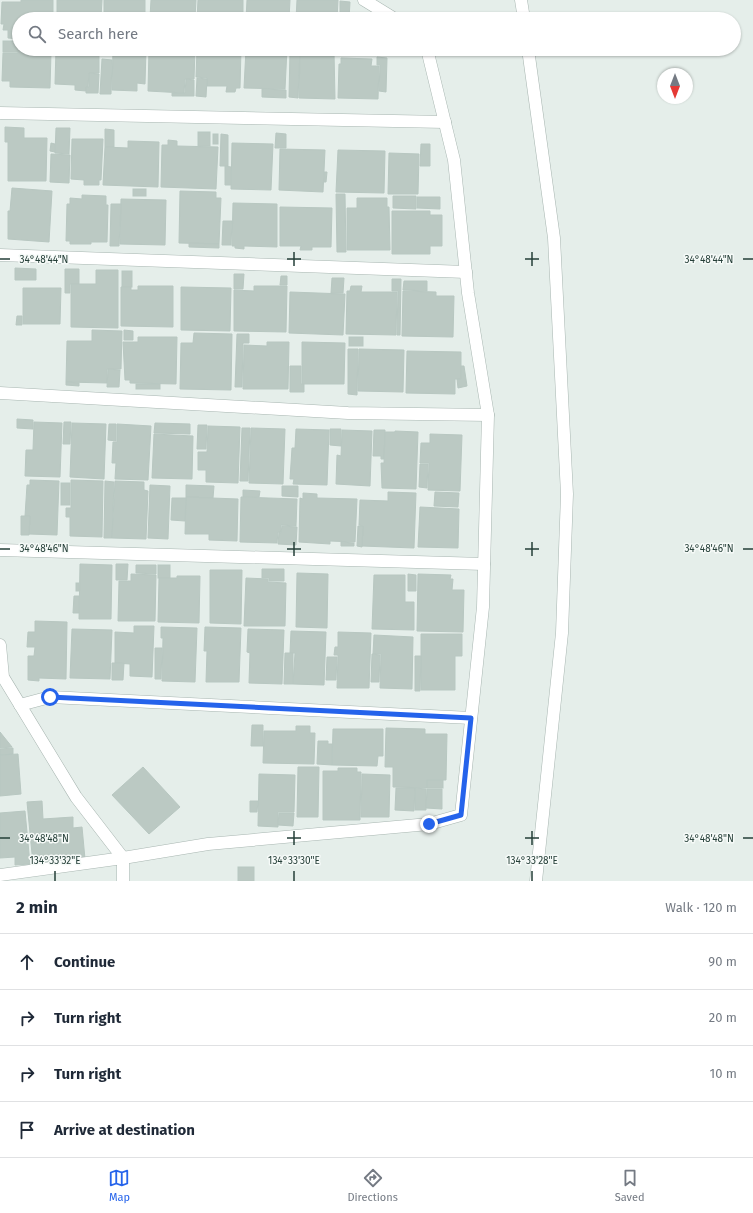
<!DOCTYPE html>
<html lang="en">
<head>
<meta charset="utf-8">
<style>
  :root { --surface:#fff; --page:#f2f2f3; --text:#1f2937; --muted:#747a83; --line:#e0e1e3; --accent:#2563eb }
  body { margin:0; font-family:"Fira Sans",sans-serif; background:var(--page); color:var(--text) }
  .compass { position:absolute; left:657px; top:68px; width:36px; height:36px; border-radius:50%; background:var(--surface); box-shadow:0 1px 3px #0004; rotate:180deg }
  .stop { position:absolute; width:12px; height:12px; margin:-9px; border:3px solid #2563eb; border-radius:50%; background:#fff }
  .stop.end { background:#2563eb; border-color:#fff; box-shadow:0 1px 4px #0008 }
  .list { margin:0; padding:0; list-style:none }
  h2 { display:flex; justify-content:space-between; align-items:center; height:52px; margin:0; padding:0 16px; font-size:17px }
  h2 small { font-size:13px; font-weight:400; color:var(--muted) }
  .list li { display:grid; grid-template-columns:26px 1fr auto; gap:12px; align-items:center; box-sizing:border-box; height:56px; padding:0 16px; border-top:1px solid var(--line) }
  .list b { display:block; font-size:15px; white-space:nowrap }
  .list em { font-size:13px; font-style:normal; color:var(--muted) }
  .icon { flex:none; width:22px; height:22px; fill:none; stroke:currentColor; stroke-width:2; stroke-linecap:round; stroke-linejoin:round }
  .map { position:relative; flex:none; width:753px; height:881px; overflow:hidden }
  .search { position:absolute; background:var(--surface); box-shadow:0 1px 3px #0004; left:12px; right:12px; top:12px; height:44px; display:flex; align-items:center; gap:10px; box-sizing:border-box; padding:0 14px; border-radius:22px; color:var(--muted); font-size:15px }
  .sheet { height:276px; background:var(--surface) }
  nav { display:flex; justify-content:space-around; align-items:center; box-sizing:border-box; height:56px; border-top:1px solid var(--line); background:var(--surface); font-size:11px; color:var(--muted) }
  nav a { display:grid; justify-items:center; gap:2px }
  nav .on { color:var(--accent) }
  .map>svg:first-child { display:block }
  .building { fill:#bbc9c3; stroke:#b8c7c1 }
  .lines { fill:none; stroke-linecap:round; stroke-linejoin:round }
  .minor-casing { stroke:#a8b6b1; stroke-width:13 }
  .minor { stroke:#fff; stroke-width:12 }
  .route { stroke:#2563eb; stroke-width:5 }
  .ticks { fill:none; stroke:#253f38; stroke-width:1.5 }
  .ticks-label { font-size:10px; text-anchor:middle; fill:#253f38; stroke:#f6faf8; stroke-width:3; stroke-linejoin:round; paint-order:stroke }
</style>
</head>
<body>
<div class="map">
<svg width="753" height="881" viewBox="0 0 753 881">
  <rect width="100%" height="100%" fill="#e5eeea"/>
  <g class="building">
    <polygon points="21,0 53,0 53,19 19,19 19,39 8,38 8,30 3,30 4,24 1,24 2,2 21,2"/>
    <polygon points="57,0 102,0 101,17 98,17 98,19 60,18 57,16"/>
    <polygon points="104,0 145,0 145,18 104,16"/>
    <polygon points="151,0 196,0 195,18 150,17"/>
    <polygon points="198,0 243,0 243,19 197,19"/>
    <polygon points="247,0 290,0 289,19 246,19"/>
    <polygon points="297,0 338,0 337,19 296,19"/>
    <polygon points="340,1 350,2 349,19 340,19"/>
    <polygon points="355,17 369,17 368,19 355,19"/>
    <rect x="3" y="41" width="15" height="11"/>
    <polygon points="19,49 48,49 48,52 51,52 50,88 10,87 10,81 2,81 3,53 18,53"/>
    <polygon points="56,49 99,49 99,73 89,73 88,87 86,87 86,91 75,90 75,85 55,84"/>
    <polygon points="113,49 146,49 145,84 137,83 137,91 112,90"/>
    <polygon points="149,49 195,49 194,79 185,79 184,93 148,91"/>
    <polygon points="197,49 241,49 240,88 236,88 235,92 226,92 227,86 207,86 207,78 196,77"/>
    <polygon points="246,49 287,49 285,89 244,88"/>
    <polygon points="339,49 386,49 386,54 339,52"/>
    <polygon points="290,51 300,51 298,98 289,97"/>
    <polygon points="300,51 334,52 335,99 299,98"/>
    <polygon points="377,57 387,58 386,92 379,91 380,65 377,65"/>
    <polygon points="341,58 372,59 371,66 379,66 378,99 338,98 339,64 341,64"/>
    <polygon points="102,59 112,60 111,94 100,94"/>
    <polygon points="89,73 99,74 98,93 86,93 86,87 89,87"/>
    <polygon points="197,78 207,79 206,97 196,96"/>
    <polygon points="186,79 194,80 194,96 172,96 172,93 185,93"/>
    <polygon points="262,89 286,90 286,98 262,97"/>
    <polygon points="5,127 24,128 24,138 47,138 46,181 8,181 8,142 5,142"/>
    <polygon points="56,128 70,128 69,154 55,153"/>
    <polygon points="105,129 114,130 114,147 105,147"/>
    <rect x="198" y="132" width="12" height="14"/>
    <polygon points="276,133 286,134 286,148 275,148"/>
    <rect x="213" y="134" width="5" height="10"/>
    <polygon points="221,134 228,135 228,166 220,166"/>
    <polygon points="72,139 103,139 101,180 99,180 99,185 84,185 84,180 71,179"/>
    <polygon points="168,140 177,141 177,146 218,147 216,189 161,187 162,145 168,145"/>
    <polygon points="128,141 159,142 158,187 103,185 105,147 128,148"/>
    <polygon points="51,143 55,144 55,152 50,151"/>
    <polygon points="232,143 273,144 271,190 231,189"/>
    <polygon points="421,144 430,144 430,166 420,166"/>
    <polygon points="280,149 325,150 323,192 279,190"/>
    <polygon points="338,150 385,151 384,193 336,192"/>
    <polygon points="389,153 419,154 418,194 388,194"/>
    <polygon points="51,154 70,155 69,183 50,182"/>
    <polygon points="225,166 231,167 231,185 225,185"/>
    <polygon points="324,172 327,172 326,182 324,182"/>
    <polygon points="12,188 52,191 49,242 8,239 8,211 10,211"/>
    <rect x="133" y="189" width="13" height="7"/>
    <polygon points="180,191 216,192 216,198 221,198 219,244 179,243"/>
    <polygon points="336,194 345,194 346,252 337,252"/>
    <polygon points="82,195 106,196 106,205 108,205 107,242 91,242 91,244 70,244 70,241 66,241 67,204 70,204 70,198 82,199"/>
    <polygon points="393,196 416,196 416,209 393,208"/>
    <polygon points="417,197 440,197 440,209 417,208"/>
    <polygon points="357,198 387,198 387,207 389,207 390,250 347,250 347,208 357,208"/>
    <polygon points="121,199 166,200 165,245 120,244"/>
    <polygon points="233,203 277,204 277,247 244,246 244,249 235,248 235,246 232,246"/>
    <polygon points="111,204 121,204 119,246 110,246"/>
    <polygon points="280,207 332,208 331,247 312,247 312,250 300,250 301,246 280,246"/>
    <polygon points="392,211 430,211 430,215 442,215 442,246 430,246 430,254 392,254"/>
    <polygon points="223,221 232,221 231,245 222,245"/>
    <polygon points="189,243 219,244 219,248 189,247"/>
    <polygon points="15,268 36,269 36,280 15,280"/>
    <polygon points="65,269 79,269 79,284 70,284 70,293 65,293"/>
    <polygon points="96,270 118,270 118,328 71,327 71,284 96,284"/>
    <rect x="122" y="271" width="10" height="16"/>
    <polygon points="234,274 244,274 243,289 234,289"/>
    <polygon points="281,276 287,276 287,285 280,285"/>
    <polygon points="332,278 344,278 343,293 331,293"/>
    <polygon points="392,279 401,279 400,335 397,335 398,291 392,291"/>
    <polygon points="404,281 427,281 427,291 403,290"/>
    <polygon points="138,286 173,286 173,327 121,326 121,287 131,287 131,290 138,290"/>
    <polygon points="254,286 287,286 286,332 234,331 234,290 254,291"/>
    <polygon points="351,286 362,286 361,292 397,292 396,335 346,334 347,291 350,291"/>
    <polygon points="181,287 231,288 230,331 181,330"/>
    <polygon points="23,288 61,288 60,324 23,324"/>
    <polygon points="403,291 436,292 436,296 454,296 453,337 402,336"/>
    <polygon points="290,292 345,294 343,335 289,333"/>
    <polygon points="17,316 22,316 22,325 16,325"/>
    <polygon points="92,330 122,331 121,369 107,369 107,383 66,382 67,341 92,341"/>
    <polygon points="124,330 133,331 133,340 124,340"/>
    <polygon points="194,333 232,334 231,390 180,389 181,343 193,343"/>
    <polygon points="237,334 249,334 249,343 243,343 242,387 235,387"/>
    <polygon points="138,337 177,337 176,384 130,383 130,380 125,380 123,342 138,342"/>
    <rect x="349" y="337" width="14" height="9"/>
    <polygon points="267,342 289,342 288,389 243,389 244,345 267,346"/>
    <polygon points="302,342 345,343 344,384 302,384"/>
    <polygon points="348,349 358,349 357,395 348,394"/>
    <polygon points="359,349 404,350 403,392 358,391"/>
    <polygon points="407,351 461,352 461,379 455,379 455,394 406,393"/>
    <polygon points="290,366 301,366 301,384 304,384 304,392 290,392"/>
    <polygon points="461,366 464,366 467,386 458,388 457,379 461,379"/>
    <polygon points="108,369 120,370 119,387 107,387"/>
    <polygon points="66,382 79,383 79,386 66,385"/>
    <rect x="136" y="384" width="24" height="5"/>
    <polygon points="17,419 33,420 33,429 17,428"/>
    <polygon points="34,422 62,423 60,477 25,476 26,450 33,450"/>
    <polygon points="64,422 71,422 70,444 63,444"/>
    <polygon points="72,423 106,424 104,479 70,477"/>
    <polygon points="155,423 190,424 190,434 154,433"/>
    <polygon points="109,424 116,424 116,441 108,440"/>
    <polygon points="117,424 151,426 148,480 115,479 116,463 112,463 113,442 117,442"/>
    <polygon points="198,425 207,425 206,449 197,449"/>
    <polygon points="208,426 240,427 238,483 206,482 206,470 198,470 198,452 207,452"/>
    <polygon points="242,428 250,428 248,481 240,481"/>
    <polygon points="251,428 285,429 283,484 249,483"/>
    <polygon points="296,429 329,430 327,485 293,484 294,479 290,479 292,448 295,448"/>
    <polygon points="330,429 341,429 341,446 330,445"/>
    <polygon points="342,430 372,431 370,486 336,484 337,455 341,456"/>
    <polygon points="374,430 385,430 384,459 381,459 381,456 373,456"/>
    <polygon points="395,431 418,432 416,489 382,488 381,463 384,463 385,432 395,432"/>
    <polygon points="154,434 193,436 192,479 152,478"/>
    <polygon points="430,434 462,435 460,491 428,490 429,463 420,463 421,443 430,443"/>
    <polygon points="420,464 428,464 427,488 419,487"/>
    <polygon points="30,480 59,481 57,535 29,534 30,516 25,516 27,485 30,485"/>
    <polygon points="71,480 103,481 102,537 70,536 70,517 66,517 66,508 71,508"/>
    <polygon points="105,481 114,482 112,538 104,538"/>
    <polygon points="115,481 144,482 144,490 148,491 146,539 112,538"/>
    <rect x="61" y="483" width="9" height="22"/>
    <polygon points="150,485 170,486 168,539 148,538"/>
    <polygon points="186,485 214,486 213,498 186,497"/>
    <polygon points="282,486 298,486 298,497 282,496"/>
    <polygon points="243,490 260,491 259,497 243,497"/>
    <polygon points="388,492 416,493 414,548 362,546 363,526 359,525 360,500 388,501"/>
    <polygon points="435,492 459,493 458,507 434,506"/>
    <polygon points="303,493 317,494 317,498 357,499 355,542 330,541 330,544 299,542 300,498 303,499"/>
    <polygon points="186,497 238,499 237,541 209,540 209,534 185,534"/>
    <polygon points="241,497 297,499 296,526 281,525 281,532 278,532 277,543 240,542"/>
    <polygon points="172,498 186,498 185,521 171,520"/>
    <polygon points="420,507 459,509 458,548 418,547"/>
    <polygon points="21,516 30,516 29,535 21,535"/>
    <polygon points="282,526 297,527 296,545 278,544 279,532 281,533"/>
    <polygon points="358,526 363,526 362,547 357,546"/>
    <polygon points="341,542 354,543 354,546 341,546"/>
    <polygon points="80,564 112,565 111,619 79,619"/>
    <polygon points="116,564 128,564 127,580 116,580"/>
    <polygon points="136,565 156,565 156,574 136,573"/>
    <rect x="158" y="565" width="12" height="13"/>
    <polygon points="262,569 284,569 284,581 269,581 269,578 262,578"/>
    <polygon points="210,570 242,570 241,624 210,623"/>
    <polygon points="297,573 328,574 327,628 296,627"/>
    <polygon points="131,574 156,575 155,621 118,621 119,581 131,581"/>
    <polygon points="408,574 416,575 416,591 408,591"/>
    <polygon points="418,574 451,575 450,579 453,579 452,590 464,590 463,632 417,631"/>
    <polygon points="374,575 405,575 405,602 414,602 414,630 372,629"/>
    <polygon points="177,576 200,576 199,623 158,622 159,578 177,578"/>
    <polygon points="246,578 268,579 268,582 286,583 285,626 244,626"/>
    <rect x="76" y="583" width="3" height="8"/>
    <polygon points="74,596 79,596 79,613 73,613"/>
    <polygon points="35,621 67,622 66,679 39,678 39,681 28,680 28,656 34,656 35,647 27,647 28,632 35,632"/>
    <polygon points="134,626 154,626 152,677 130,676 130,664 115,663 115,632 134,633"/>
    <polygon points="161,627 197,628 195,682 162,681 163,638 161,638"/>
    <polygon points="205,627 241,628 239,682 206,682 207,651 204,651"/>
    <polygon points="72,629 112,630 110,679 70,678"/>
    <polygon points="248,629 284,630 282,684 249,683 250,653 247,652"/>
    <polygon points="291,631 326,632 324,685 293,684 295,653 290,653"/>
    <polygon points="338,632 371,633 369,688 337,688 338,655 334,655 335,647 338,647"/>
    <polygon points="421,634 462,634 462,656 455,656 455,690 421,690"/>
    <polygon points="374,635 413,637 412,689 380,688 381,654 373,654"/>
    <polygon points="155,648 162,648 161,679 155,679"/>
    <polygon points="285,653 293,653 293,684 284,684"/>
    <polygon points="372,654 380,655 379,682 371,682"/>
    <polygon points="415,656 421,656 420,691 415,691"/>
    <polygon points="327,657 337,657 336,680 326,680"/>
    <polygon points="112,663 124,663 123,680 112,680"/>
    <polygon points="252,725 263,725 263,746 251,746"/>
    <polygon points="296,726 310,726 310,733 315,733 314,764 263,763 264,731 296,731"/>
    <polygon points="386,728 425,729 425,734 447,734 446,780 427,780 427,788 393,787 393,767 385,767"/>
    <polygon points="333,729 383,729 383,756 378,756 377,766 332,765"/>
    <polygon points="0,732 12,747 0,748"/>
    <polygon points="318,741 328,741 328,744 332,744 332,765 317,764"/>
    <polygon points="13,748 13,754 0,755 0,749"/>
    <polygon points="18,754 21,794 0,796 0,755"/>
    <polygon points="143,767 180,807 149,834 112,795"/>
    <polygon points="298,767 319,767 318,817 297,817"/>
    <polygon points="338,768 357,768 357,772 361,772 360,820 323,820 323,771 338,771"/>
    <polygon points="259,774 295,775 294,812 278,812 278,827 258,826"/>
    <polygon points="362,774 390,775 389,817 361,817"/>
    <rect x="427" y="780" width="16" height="8"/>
    <polygon points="396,788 415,788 414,811 395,810"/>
    <polygon points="415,788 426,789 426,810 415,810"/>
    <polygon points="427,789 442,789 442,809 426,808"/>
    <polygon points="42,801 43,819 73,817 73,828 82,827 85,859 33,864 27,802"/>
    <polygon points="250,801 258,801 257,812 250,812"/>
    <polygon points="25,811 30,864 15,865 15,857 0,858 0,813"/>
    <polygon points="279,813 294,813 293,826 278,825"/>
    <rect x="238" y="867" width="16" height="14"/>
  </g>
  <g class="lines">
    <g class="minor-casing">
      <g id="minor">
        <polyline points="364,0 395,19"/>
        <polyline points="521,0 524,19"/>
        <polyline points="528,49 554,238 567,494 562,633 536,881"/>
        <polyline points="0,113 445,122"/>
        <polyline points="0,255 466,272"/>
        <polyline points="0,393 348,413 488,415"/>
        <polyline points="0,550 484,564"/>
        <polyline points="0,645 3,677 76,797 123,858 123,881"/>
        <polyline points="20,705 50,697 471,718"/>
        <polyline points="0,875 123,858 208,844 429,824 461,815 483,607 488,415 468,293 454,160 427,49"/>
      </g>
    </g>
    <use href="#minor" class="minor"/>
  </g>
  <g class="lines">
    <polyline class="route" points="50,697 471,718 461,815 429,824"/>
  </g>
  <path class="ticks" d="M294,252V266M532,252V266M0,259H10M287,259H301M525,259H539M743,259H753M294,542V556M532,542V556M0,549H10M287,549H301M525,549H539M743,549H753M294,831V845M532,831V845M0,838H10M287,838H301M525,838H539M743,838H753M55,871V881M294,871V881M532,871V881"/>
  <g class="ticks-label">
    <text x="709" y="263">34°48'44"N</text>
    <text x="44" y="263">34°48'44"N</text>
    <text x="709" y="552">34°48'46"N</text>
    <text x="44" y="552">34°48'46"N</text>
    <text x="709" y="842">34°48'48"N</text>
    <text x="44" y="842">34°48'48"N</text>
    <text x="55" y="864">134°33'32"E</text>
    <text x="294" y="864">134°33'30"E</text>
    <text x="532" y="864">134°33'28"E</text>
  </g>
</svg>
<svg class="compass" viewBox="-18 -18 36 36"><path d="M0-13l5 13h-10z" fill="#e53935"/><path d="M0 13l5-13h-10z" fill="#747a83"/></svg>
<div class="stop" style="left:50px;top:697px"></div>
<div class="stop end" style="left:429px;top:824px"></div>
<div class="search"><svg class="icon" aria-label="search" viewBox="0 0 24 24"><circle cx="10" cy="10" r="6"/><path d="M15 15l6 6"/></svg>Search here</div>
</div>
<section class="sheet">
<h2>2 min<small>Walk · 120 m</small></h2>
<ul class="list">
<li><svg class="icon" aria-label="ahead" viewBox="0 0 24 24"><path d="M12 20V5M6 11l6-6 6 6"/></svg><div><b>Continue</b></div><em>90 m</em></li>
<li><svg class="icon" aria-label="right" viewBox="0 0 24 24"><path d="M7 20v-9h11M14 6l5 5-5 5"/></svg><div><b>Turn right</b></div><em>20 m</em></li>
<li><svg class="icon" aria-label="right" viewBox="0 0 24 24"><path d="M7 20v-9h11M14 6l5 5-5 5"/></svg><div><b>Turn right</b></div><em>10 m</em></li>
<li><svg class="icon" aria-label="arrive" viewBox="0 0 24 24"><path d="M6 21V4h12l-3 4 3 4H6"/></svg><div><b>Arrive at destination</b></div></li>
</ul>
</section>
<nav>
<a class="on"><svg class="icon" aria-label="map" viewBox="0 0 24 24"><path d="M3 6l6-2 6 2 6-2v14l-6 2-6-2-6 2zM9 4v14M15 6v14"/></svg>Map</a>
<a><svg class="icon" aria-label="directions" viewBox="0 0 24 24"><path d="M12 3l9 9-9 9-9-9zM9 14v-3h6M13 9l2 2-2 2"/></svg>Directions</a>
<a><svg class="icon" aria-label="saved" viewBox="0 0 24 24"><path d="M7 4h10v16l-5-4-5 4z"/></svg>Saved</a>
</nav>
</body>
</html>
